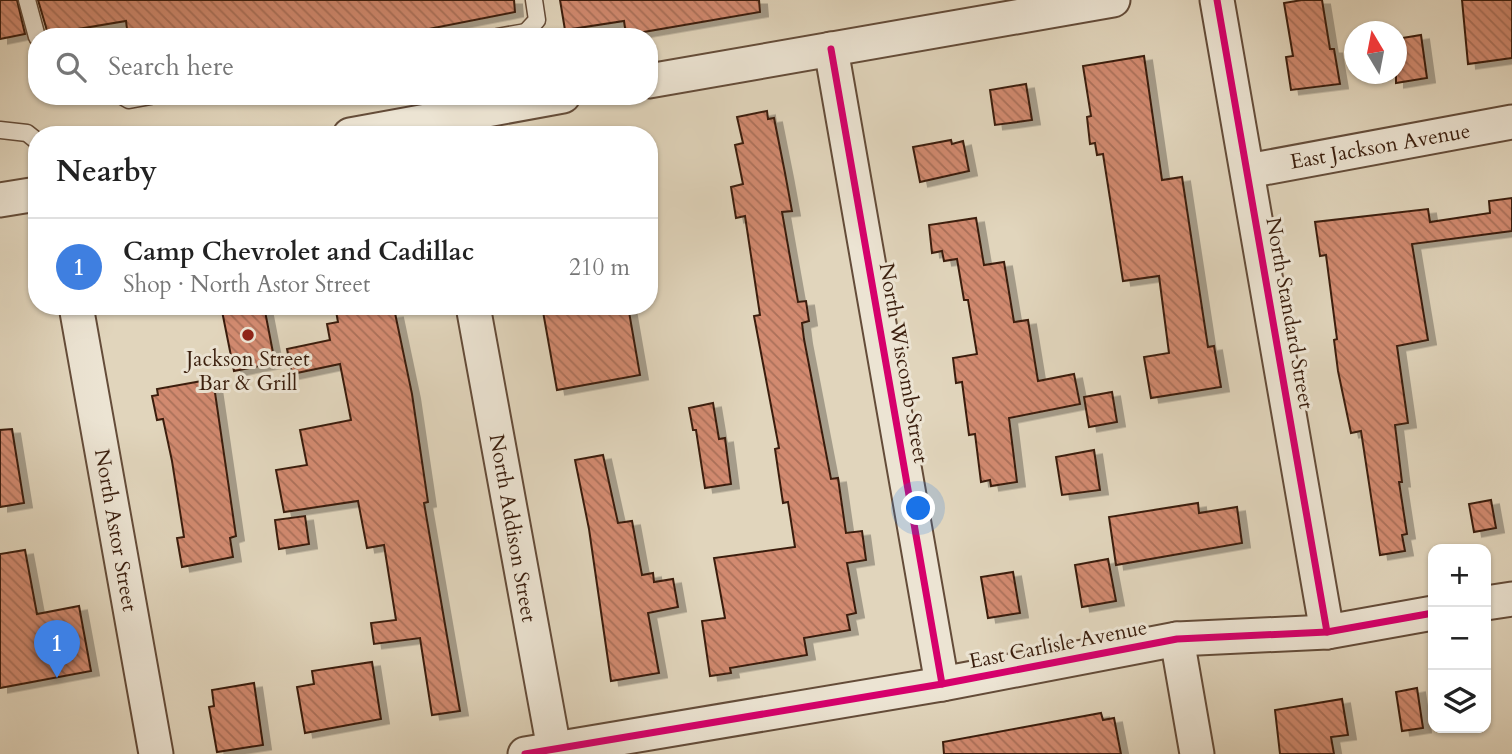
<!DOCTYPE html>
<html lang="en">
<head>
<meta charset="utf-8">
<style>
  :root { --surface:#fff; --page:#f6f6f6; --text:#222; --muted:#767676; --line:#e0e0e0; --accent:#db2777 }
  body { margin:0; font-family:Cardo,serif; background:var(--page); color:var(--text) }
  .controls { position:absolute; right:21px; bottom:21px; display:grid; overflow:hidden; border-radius:14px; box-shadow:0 2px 5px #0004 }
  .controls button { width:63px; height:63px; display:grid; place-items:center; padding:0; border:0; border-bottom:2px solid var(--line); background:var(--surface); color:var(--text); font:35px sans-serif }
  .compass { position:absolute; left:1344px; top:21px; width:63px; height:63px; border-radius:50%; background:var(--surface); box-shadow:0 2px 5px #0004; rotate:350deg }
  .you { position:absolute; left:919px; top:509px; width:24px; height:24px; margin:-18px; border:5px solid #fff; border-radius:50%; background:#1a73e8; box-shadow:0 0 0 10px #1a73e833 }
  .badge { display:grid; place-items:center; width:46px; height:46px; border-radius:50%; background:var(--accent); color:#fff; font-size:23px; font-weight:700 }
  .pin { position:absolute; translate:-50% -58px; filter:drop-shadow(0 2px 4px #0008) }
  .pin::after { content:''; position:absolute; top:37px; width:24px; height:21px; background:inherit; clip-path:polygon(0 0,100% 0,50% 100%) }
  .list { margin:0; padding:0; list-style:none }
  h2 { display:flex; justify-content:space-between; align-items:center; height:91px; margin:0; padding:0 28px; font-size:30px }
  h2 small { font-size:23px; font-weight:400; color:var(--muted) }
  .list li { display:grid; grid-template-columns:46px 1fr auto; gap:21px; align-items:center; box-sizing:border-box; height:98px; padding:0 28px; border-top:2px solid var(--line) }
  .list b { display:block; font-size:26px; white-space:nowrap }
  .list p { margin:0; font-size:23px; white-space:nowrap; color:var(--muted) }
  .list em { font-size:23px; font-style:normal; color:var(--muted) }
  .icon { flex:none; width:38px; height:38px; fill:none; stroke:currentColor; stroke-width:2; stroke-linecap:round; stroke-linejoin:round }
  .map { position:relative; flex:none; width:1512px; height:754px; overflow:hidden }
  .search { position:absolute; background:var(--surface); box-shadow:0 2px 5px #0004; left:28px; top:28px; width:630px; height:77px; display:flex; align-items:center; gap:18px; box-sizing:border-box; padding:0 24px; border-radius:28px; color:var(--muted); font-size:26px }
  .panel { position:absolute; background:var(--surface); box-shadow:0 2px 5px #0004; left:28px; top:126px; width:630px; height:189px; border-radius:28px }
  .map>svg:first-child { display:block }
  .building { fill:url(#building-back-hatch); stroke:#3a1e0d; stroke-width:2; filter:url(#shadow) }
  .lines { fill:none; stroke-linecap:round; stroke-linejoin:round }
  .service-casing { stroke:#644c39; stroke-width:19 }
  .minor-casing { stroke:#644c39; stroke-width:37 }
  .service { stroke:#ece4d3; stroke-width:16 }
  .minor { stroke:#ece4d3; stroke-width:33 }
  .cycleway-casing { stroke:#ece4d3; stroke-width:11 }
  .cycleway { stroke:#d6006c; stroke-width:7 }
  .poi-dot { fill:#8f2418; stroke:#ece4d3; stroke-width:2.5 }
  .labels { text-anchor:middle; stroke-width:6; stroke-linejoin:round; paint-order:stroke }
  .street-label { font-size:21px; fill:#3a1e0d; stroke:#ece4d3 }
  .poi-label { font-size:21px; fill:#3a1e0d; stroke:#ece4d3 }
</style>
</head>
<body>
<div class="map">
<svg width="1512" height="754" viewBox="0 0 1512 754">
  <defs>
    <pattern id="building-back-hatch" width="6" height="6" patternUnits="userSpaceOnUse" patternTransform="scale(1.75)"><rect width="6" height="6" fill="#d28a6f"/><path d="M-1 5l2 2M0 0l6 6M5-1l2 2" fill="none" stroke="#ab705a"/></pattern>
    <filter id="shadow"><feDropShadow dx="8" dy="4.5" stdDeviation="0" flood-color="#0004"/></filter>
  </defs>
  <rect width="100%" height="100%" fill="#e1d5bc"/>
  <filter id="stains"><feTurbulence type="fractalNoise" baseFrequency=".00286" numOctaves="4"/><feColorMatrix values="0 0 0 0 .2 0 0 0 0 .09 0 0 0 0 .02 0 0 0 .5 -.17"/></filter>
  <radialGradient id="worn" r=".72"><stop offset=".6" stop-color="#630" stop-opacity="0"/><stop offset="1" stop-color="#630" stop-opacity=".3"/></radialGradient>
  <g class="building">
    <polygon points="0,0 17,0 25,34 0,39"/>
    <polygon points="38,0 514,0 515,12 388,37 128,37 126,21 48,34"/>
    <polygon points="560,0 759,0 760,12 626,35 624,21 565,30"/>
    <polygon points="1302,0 1322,0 1330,49 1334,49 1340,84 1291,90 1286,57 1293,56 1284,3"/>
    <polygon points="1462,0 1512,0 1512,58 1468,64"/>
    <polygon points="1421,35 1427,78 1396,83 1396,39"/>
    <polygon points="1144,56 1162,180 1182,177 1208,347 1214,346 1221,387 1151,398 1144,357 1169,353 1159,276 1123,281 1103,154 1097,155 1095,143 1090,144 1087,117 1091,116 1083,66"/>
    <polygon points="1026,84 1032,120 995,125 990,90"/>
    <polygon points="767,111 768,119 774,118 785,173 792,211 782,212 798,302 806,301 809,321 802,323 804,339 831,479 838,478 846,533 862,531 866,560 847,563 856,613 847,615 850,630 804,638 807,655 730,668 731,673 710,676 702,621 725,618 714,558 795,547 788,502 783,503 775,449 779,448 754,316 760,315 745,216 736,218 731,187 743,184 735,145 743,143 737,117"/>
    <polygon points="951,140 952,144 963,141 969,171 920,182 913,147"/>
    <polygon points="1512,198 1512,231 1412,244 1428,340 1397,346 1408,423 1395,425 1402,482 1399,482 1407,534 1402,535 1405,551 1380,555 1361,431 1351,433 1338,371 1334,340 1337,339 1326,255 1320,256 1315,222 1428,209 1430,222 1490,213 1489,201"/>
    <polygon points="976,218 984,265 1004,262 1014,322 1028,320 1038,381 1074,374 1080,404 1009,418 1017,482 991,486 990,480 981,482 975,434 969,435 962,382 956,383 953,358 977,354 968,300 964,300 957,259 944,261 942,251 932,253 929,225"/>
    <polygon points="221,306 264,306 275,363 234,371"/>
    <polygon points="335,306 386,306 388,314 395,313 412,394 428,502 424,503 460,711 432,715 420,638 374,644 371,623 396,620 384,545 367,548 358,501 284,512 276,470 307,465 300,430 351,420 340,364 292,374 287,349 330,340 327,324 338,322"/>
    <polygon points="542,306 628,306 640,375 557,390"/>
    <polygon points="213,379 236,536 230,538 233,557 182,567 177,538 184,537 172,461 163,419 157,420 152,396 158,395 157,389"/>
    <polygon points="1112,392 1117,422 1089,427 1084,397"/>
    <polygon points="713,403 719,439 725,438 731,484 705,488 696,430 693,430 689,408"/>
    <polygon points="12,429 24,503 0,507 0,430"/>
    <polygon points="1094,450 1100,490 1062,495 1056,457"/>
    <polygon points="603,455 618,523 632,521 642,575 653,573 654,582 673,579 678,607 648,613 659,673 611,681 589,529 575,460"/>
    <polygon points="1491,500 1496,528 1474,532 1469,504"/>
    <polygon points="1198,503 1199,513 1237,507 1242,543 1116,565 1109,517"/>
    <polygon points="305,516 309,544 279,549 275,520"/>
    <polygon points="25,550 37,614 79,606 91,671 0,688 0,554"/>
    <polygon points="1108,559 1116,601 1082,607 1075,565"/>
    <polygon points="1013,572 1020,613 988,618 981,577"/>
    <polygon points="372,662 381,719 305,733 297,687 314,684 312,671"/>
    <polygon points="254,683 263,745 217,752 209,707 214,706 212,690"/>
    <polygon points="1417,688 1423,728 1402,731 1396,692"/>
    <polygon points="1342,699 1348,735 1331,737 1334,754 1280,754 1275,710"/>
    <polygon points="1101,713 1103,720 1114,718 1121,754 944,754 943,742"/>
  </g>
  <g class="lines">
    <g class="service-casing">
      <g id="service">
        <polyline points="27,0 37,37"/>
        <polyline points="497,37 526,32"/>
        <polyline points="527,37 526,32 537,20 534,0"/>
        <polyline points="122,96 129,100 151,96"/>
        <polyline points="0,130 27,133 37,141"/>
      </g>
    </g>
    <g class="minor-casing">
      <g id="minor">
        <polyline points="1217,0 1327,632"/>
        <polyline points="831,49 942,684"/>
        <polyline points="649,81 1113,0"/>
        <polyline points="350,135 563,96"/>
        <polyline points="1248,171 1512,122"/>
        <polyline points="0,200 37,194"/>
        <polyline points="76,306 156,754"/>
        <polyline points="473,306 554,749"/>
        <polyline points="1486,603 1512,599"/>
        <polyline points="1177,639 1197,754"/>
        <polyline points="525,754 942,684 1177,639 1327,632 1433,613"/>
      </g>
    </g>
    <use href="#service" class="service"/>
    <use href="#minor" class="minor"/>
    <g class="cycleway-casing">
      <g id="cycleway">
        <polyline points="1217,0 1327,632"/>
        <polyline points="831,49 942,684"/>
        <polyline points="525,754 942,684 1177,639 1327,632 1433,613"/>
      </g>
    </g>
    <use href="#cycleway" class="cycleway"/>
  </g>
  <circle class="poi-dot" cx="248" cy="335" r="7"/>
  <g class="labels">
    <g class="street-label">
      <text transform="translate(1380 146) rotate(-10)" y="7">East Jackson Avenue</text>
      <text transform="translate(1290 313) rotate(80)" y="7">North Standard Street</text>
      <text transform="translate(904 363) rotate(80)" y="7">North Wiscomb Street</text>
      <text transform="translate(513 528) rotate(80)" y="7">North Addison Street</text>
      <text transform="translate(116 530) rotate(80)" y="7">North Astor Street</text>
      <text transform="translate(1058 644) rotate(-11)" y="7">East Carlisle Avenue</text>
    </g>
    <g class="poi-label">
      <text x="248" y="366">Jackson Street<tspan x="248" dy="24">Bar &amp; Grill</tspan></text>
    </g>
  </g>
  <rect width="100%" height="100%" filter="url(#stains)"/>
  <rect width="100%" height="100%" fill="url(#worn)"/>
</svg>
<div class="controls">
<button>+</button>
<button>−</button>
<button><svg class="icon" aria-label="layers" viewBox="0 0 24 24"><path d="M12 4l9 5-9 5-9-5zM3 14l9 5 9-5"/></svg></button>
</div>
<svg class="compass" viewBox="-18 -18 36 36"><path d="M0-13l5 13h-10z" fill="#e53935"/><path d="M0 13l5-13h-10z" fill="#767676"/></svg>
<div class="you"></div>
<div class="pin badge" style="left:57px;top:678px;background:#3f7fe0">1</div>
<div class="search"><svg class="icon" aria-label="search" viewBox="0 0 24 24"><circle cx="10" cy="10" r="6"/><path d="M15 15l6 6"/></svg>Search here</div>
<section class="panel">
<h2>Nearby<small></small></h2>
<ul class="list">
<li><span class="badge" style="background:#3f7fe0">1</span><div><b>Camp Chevrolet and Cadillac</b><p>Shop · North Astor Street</p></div><em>210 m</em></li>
</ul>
</section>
</div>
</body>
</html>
